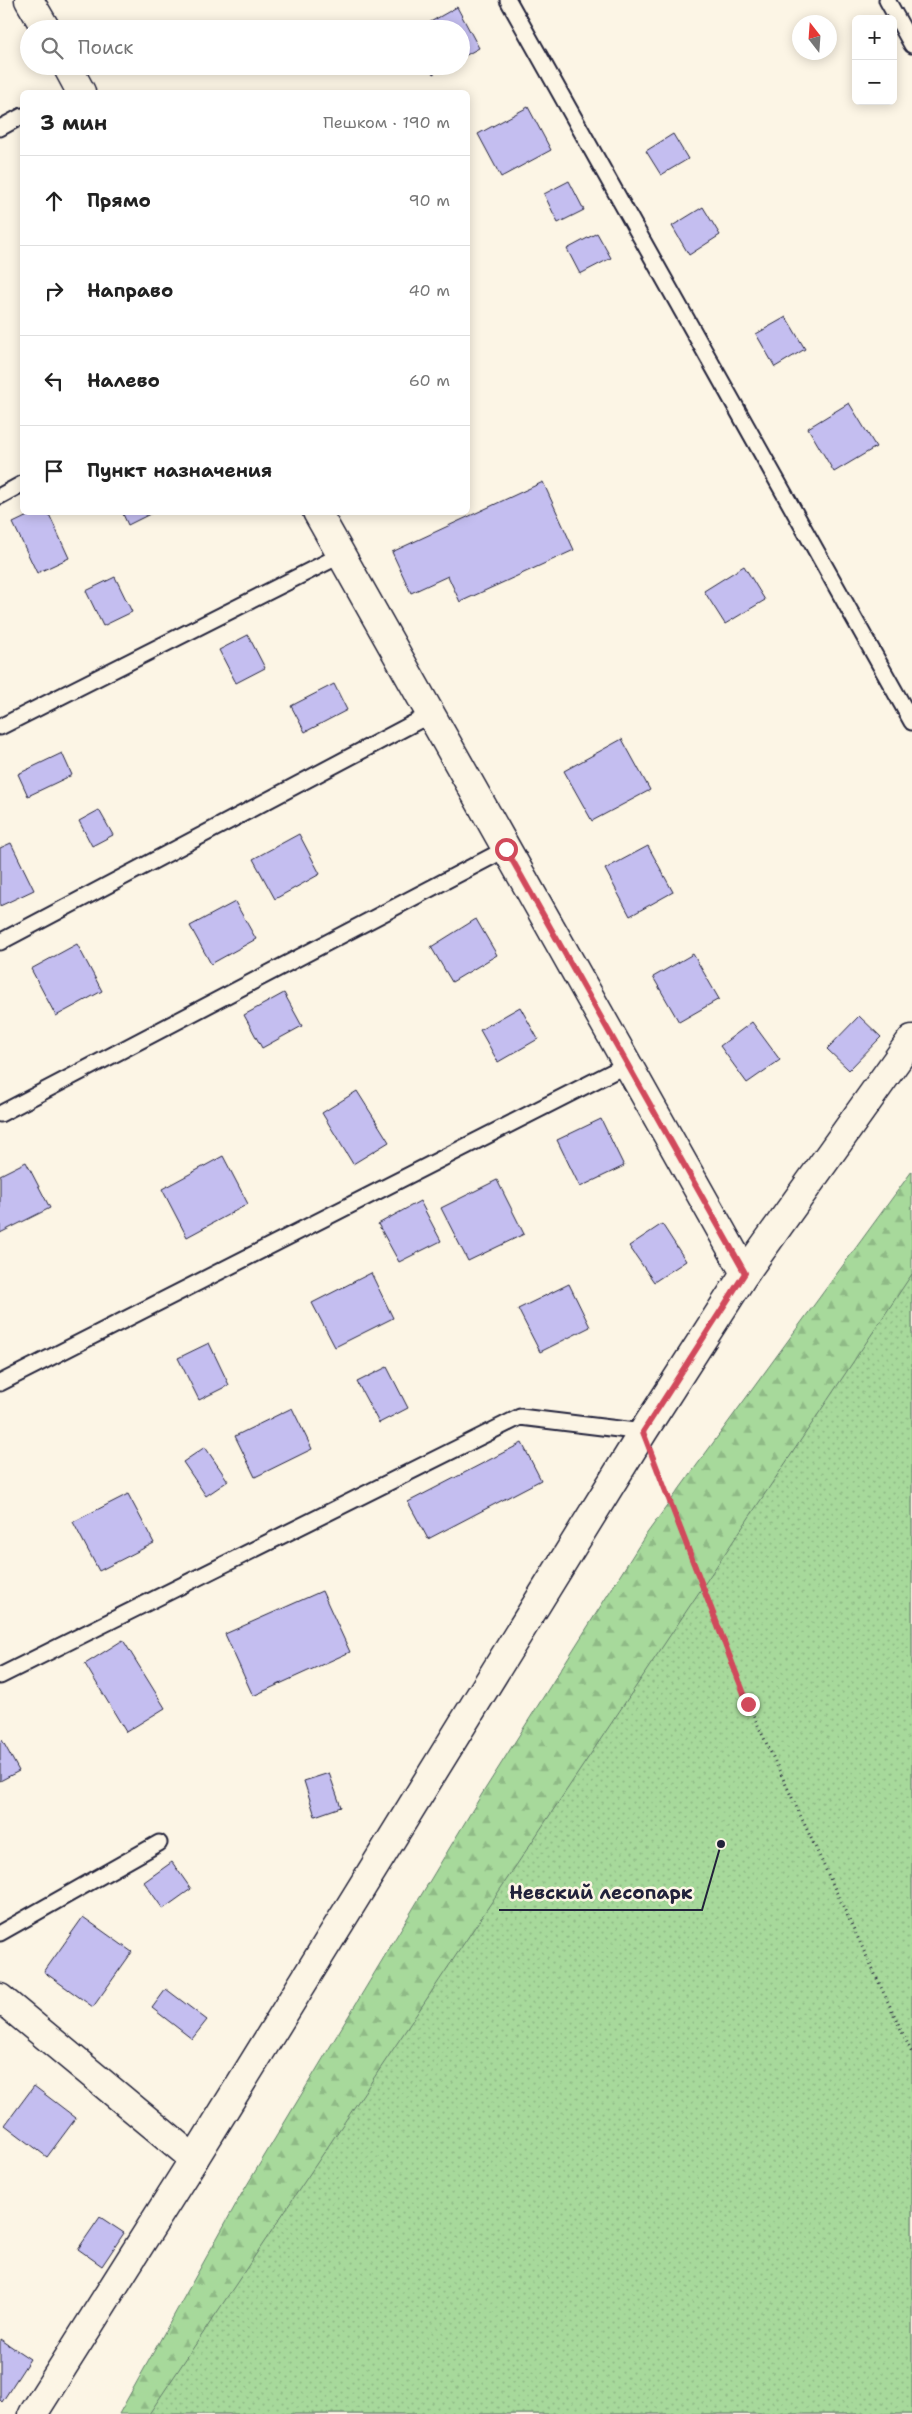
<!DOCTYPE html>
<html lang="ru">
<head>
<meta charset="utf-8">
<style>
  :root { --surface:#fff; --page:#f2f2f2; --text:#222; --muted:#767676; --line:#e0e0e0 }
  body { margin:0; font-family:"Shantell Sans",sans-serif; background:var(--page); color:var(--text) }
  .controls { position:absolute; right:15px; top:15px; display:grid; overflow:hidden; border-radius:8px; box-shadow:0 2px 12px #0003 }
  .controls button { width:45px; height:45px; display:grid; place-items:center; padding:0; border:0; border-bottom:1px solid var(--line); background:var(--surface); color:var(--text); font:25px sans-serif }
  .compass { position:absolute; left:792px; top:15px; width:45px; height:45px; border-radius:50%; background:var(--surface); box-shadow:0 2px 12px #0003; rotate:343deg }
  .stop { position:absolute; width:15px; height:15px; margin:-11px; border:4px solid #d1495b; border-radius:50%; background:#fff }
  .stop.end { background:#d1495b; border-color:#fff; box-shadow:0 1px 5px #0008 }
  .list { margin:0; padding:0; list-style:none }
  h2 { display:flex; justify-content:space-between; align-items:center; height:65px; margin:0; padding:0 20px; font-size:21px }
  h2 small { font-size:16px; font-weight:400; color:var(--muted) }
  .list li { display:grid; grid-template-columns:32px 1fr auto; gap:15px; align-items:center; box-sizing:border-box; height:90px; padding:0 20px; border-top:1px solid var(--line) }
  .list b { display:block; font-size:19px; white-space:nowrap }
  .list em { font-size:16px; font-style:normal; color:var(--muted) }
  .icon { flex:none; width:28px; height:28px; fill:none; stroke:currentColor; stroke-width:2; stroke-linecap:round; stroke-linejoin:round }
  .map { position:relative; flex:none; width:912px; height:2414px; overflow:hidden }
  .search { position:absolute; background:var(--surface); box-shadow:0 2px 12px #0003; left:20px; top:20px; width:450px; height:55px; display:flex; align-items:center; gap:12px; box-sizing:border-box; padding:0 18px; border-radius:28px; color:var(--muted); font-size:19px }
  .panel { position:absolute; background:var(--surface); box-shadow:0 2px 12px #0003; left:20px; top:90px; width:450px; height:425px; border-radius:8px }
  .map>svg:first-child { display:block }
  .forest { fill:url(#forest-firs); stroke:#647e6b }
  .park { fill:url(#park-dots); stroke:#647e6b }
  .building { fill:#c4bef0; stroke:#22223b }
  .lines { fill:none; stroke-linecap:round; stroke-linejoin:round }
  .lane-casing { stroke:#22223b; stroke-width:19 }
  .street-casing { stroke:#22223b; stroke-width:31 }
  .path { stroke:#22223b; stroke-width:3; stroke-dasharray:1 4; stroke-linecap:butt }
  .lane { stroke:#fcf5e5; stroke-width:15 }
  .street { stroke:#fcf5e5; stroke-width:28 }
  .route { stroke:#d1495b; stroke-width:6 }
  .leader { fill:none; stroke:#22223b; stroke-width:2 }
  .callout-dot { fill:#22223b; stroke:#fcf5e5; stroke-width:2 }
  .callout-label { font-size:19px; text-anchor:middle; font-weight:bold; fill:#22223b; stroke:#fcf5e5; stroke-width:5; stroke-linejoin:round; paint-order:stroke }
</style>
</head>
<body>
<div class="map">
<svg width="912" height="2414" viewBox="0 0 912 2414">
  <defs>
    <pattern id="forest-firs" width="22" height="20" patternUnits="userSpaceOnUse" patternTransform="scale(1.25)"><rect width="22" height="20" fill="#a7d99b"/><path d="M5 1l3.5 6h-7zM16 11l3.5 6h-7z" fill="#8fba86"/></pattern>
    <pattern id="park-dots" width="8" height="8" patternUnits="userSpaceOnUse" patternTransform="scale(1.25)"><rect width="8" height="8" fill="#a7d99b"/><path d="M2 2h.1M6 6h.1" fill="none" stroke="#8fba86" stroke-width="1.8" stroke-linecap="round"/></pattern>
  </defs>
  <rect width="100%" height="100%" fill="#fcf5e5"/>
  <filter id="ink" filterUnits="userSpaceOnUse"><feTurbulence type="fractalNoise" baseFrequency=".02" numOctaves="2"/><feDisplacementMap in="SourceGraphic" scale="10" xChannelSelector="R" yChannelSelector="G"/><feConvolveMatrix kernelMatrix="1 2 1 2 8 2 1 2 1" color-interpolation-filters="sRGB"/></filter>
  <g filter="url(#ink)">
    <polygon class="forest" points="912,1171 912,2414 119,2414 241,2195 482,1794 645,1536"/>
    <polygon class="park" points="912,1274 912,2414 149,2414"/>
    <g class="building">
      <polygon points="457,7 479,48 461,58 461,29 418,29"/>
      <polygon points="429,66 446,66 433,74"/>
      <polygon points="528,107 551,150 501,177 478,134"/>
      <polygon points="673,134 688,159 661,175 646,151"/>
      <polygon points="569,181 584,210 558,223 544,194"/>
      <polygon points="703,207 720,235 689,255 672,226"/>
      <polygon points="597,233 611,258 580,274 567,249"/>
      <polygon points="786,317 805,349 775,367 756,334"/>
      <polygon points="849,403 876,447 834,472 808,428"/>
      <polygon points="543,482 574,550 460,602 448,576 411,593 392,552"/>
      <polygon points="36,512 48,512 69,558 37,573 13,523"/>
      <polygon points="122,512 154,512 128,525"/>
      <polygon points="744,566 765,600 725,624 704,591"/>
      <polygon points="115,577 132,612 103,626 86,591"/>
      <polygon points="248,635 265,668 236,683 219,650"/>
      <polygon points="334,684 347,710 305,732 291,706"/>
      <polygon points="622,739 650,790 592,821 564,771"/>
      <polygon points="62,753 72,775 28,796 18,774"/>
      <polygon points="99,810 113,835 92,846 79,821"/>
      <polygon points="299,834 320,874 275,899 253,859"/>
      <polygon points="11,843 34,890 0,906 0,848"/>
      <polygon points="648,846 673,892 630,916 605,869"/>
      <polygon points="235,902 256,939 211,964 190,926"/>
      <polygon points="476,919 497,955 452,982 431,947"/>
      <polygon points="77,944 102,991 56,1016 31,969"/>
      <polygon points="693,954 719,999 679,1022 653,977"/>
      <polygon points="284,993 302,1026 262,1048 244,1015"/>
      <polygon points="520,1007 538,1039 498,1062 480,1030"/>
      <polygon points="859,1016 881,1037 849,1070 827,1049"/>
      <polygon points="752,1022 780,1060 747,1083 720,1046"/>
      <polygon points="357,1091 389,1142 353,1164 322,1113"/>
      <polygon points="601,1119 624,1166 580,1187 557,1140"/>
      <polygon points="223,1156 248,1204 187,1237 162,1189"/>
      <polygon points="26,1162 50,1208 0,1233 0,1175"/>
      <polygon points="497,1180 524,1234 468,1261 441,1208"/>
      <polygon points="420,1201 441,1241 399,1262 378,1224"/>
      <polygon points="662,1224 686,1261 654,1282 629,1246"/>
      <polygon points="371,1273 393,1318 335,1347 312,1303"/>
      <polygon points="569,1284 590,1327 540,1352 518,1309"/>
      <polygon points="209,1343 229,1385 199,1400 178,1358"/>
      <polygon points="387,1367 408,1408 379,1423 357,1382"/>
      <polygon points="292,1408 312,1449 255,1477 235,1436"/>
      <polygon points="522,1443 541,1480 428,1539 408,1502"/>
      <polygon points="205,1447 228,1481 206,1496 183,1462"/>
      <polygon points="128,1494 154,1543 99,1571 73,1522"/>
      <polygon points="322,1591 350,1652 253,1696 225,1634"/>
      <polygon points="123,1640 165,1708 126,1732 85,1664"/>
      <polygon points="2,1740 19,1771 0,1781 0,1742"/>
      <polygon points="329,1773 341,1807 315,1816 304,1781"/>
      <polygon points="172,1862 191,1889 163,1909 144,1882"/>
      <polygon points="83,1917 132,1952 93,2007 44,1972"/>
      <polygon points="166,1989 207,2020 192,2039 152,2008"/>
      <polygon points="34,2086 76,2118 47,2157 5,2125"/>
      <polygon points="100,2217 124,2233 102,2266 78,2249"/>
      <polygon points="0,2339 30,2359 2,2402 0,2400"/>
    </g>
    <g class="lines">
      <g class="lane-casing">
        <g id="lane">
          <polyline points="508,0 912,722"/>
          <polyline points="887,0 912,45"/>
          <polyline points="0,128 22,116"/>
          <polyline points="0,496 22,484"/>
          <polyline points="0,727 341,555"/>
          <polyline points="0,942 431,714"/>
          <polyline points="0,1114 506,849"/>
          <polyline points="0,1383 628,1064"/>
          <polyline points="0,1676 520,1417 643,1432"/>
          <polyline points="0,1933 159,1843"/>
        </g>
      </g>
      <g class="street-casing">
        <g id="street">
          <polyline points="29,0 46,29"/>
          <polyline points="67,66 81,92"/>
          <polyline points="317,512 745,1273"/>
          <polyline points="0,1998 194,2159"/>
          <polyline points="33,2414 194,2159 643,1432 745,1273 912,1039"/>
        </g>
      </g>
      <polyline class="path" points="657,1469 748,1704 912,2053"/>
      <use href="#lane" class="lane"/>
      <use href="#street" class="street"/>
    </g>
  </g>
  <g class="lines" filter="url(#ink)">
    <polyline class="route" points="506,849 745,1273 643,1432 748,1704"/>
  </g>
  <path class="leader" d="M721 1844L702 1910H499"/>
  <circle class="callout-dot" cx="721" cy="1844" r="5"/>
  <g class="callout-label">
    <text x="601" y="1899">Невский лесопарк</text>
  </g>
</svg>
<div class="controls">
<button>+</button>
<button>−</button>
</div>
<svg class="compass" viewBox="-18 -18 36 36"><path d="M0-13l5 13h-10z" fill="#e53935"/><path d="M0 13l5-13h-10z" fill="#767676"/></svg>
<div class="stop" style="left:506px;top:849px"></div>
<div class="stop end" style="left:748px;top:1704px"></div>
<div class="search"><svg class="icon" aria-label="search" viewBox="0 0 24 24"><circle cx="10" cy="10" r="6"/><path d="M15 15l6 6"/></svg>Поиск</div>
<section class="panel">
<h2>3 мин<small>Пешком · 190 m</small></h2>
<ul class="list">
<li><svg class="icon" aria-label="ahead" viewBox="0 0 24 24"><path d="M12 20V5M6 11l6-6 6 6"/></svg><div><b>Прямо</b></div><em>90 m</em></li>
<li><svg class="icon" aria-label="right" viewBox="0 0 24 24"><path d="M7 20v-9h11M14 6l5 5-5 5"/></svg><div><b>Направо</b></div><em>40 m</em></li>
<li><svg class="icon" aria-label="left" viewBox="0 0 24 24"><path d="M17 20v-9H6M10 6l-5 5 5 5"/></svg><div><b>Налево</b></div><em>60 m</em></li>
<li><svg class="icon" aria-label="arrive" viewBox="0 0 24 24"><path d="M6 21V4h12l-3 4 3 4H6"/></svg><div><b>Пункт назначения</b></div></li>
</ul>
</section>
</div>
</body>
</html>
